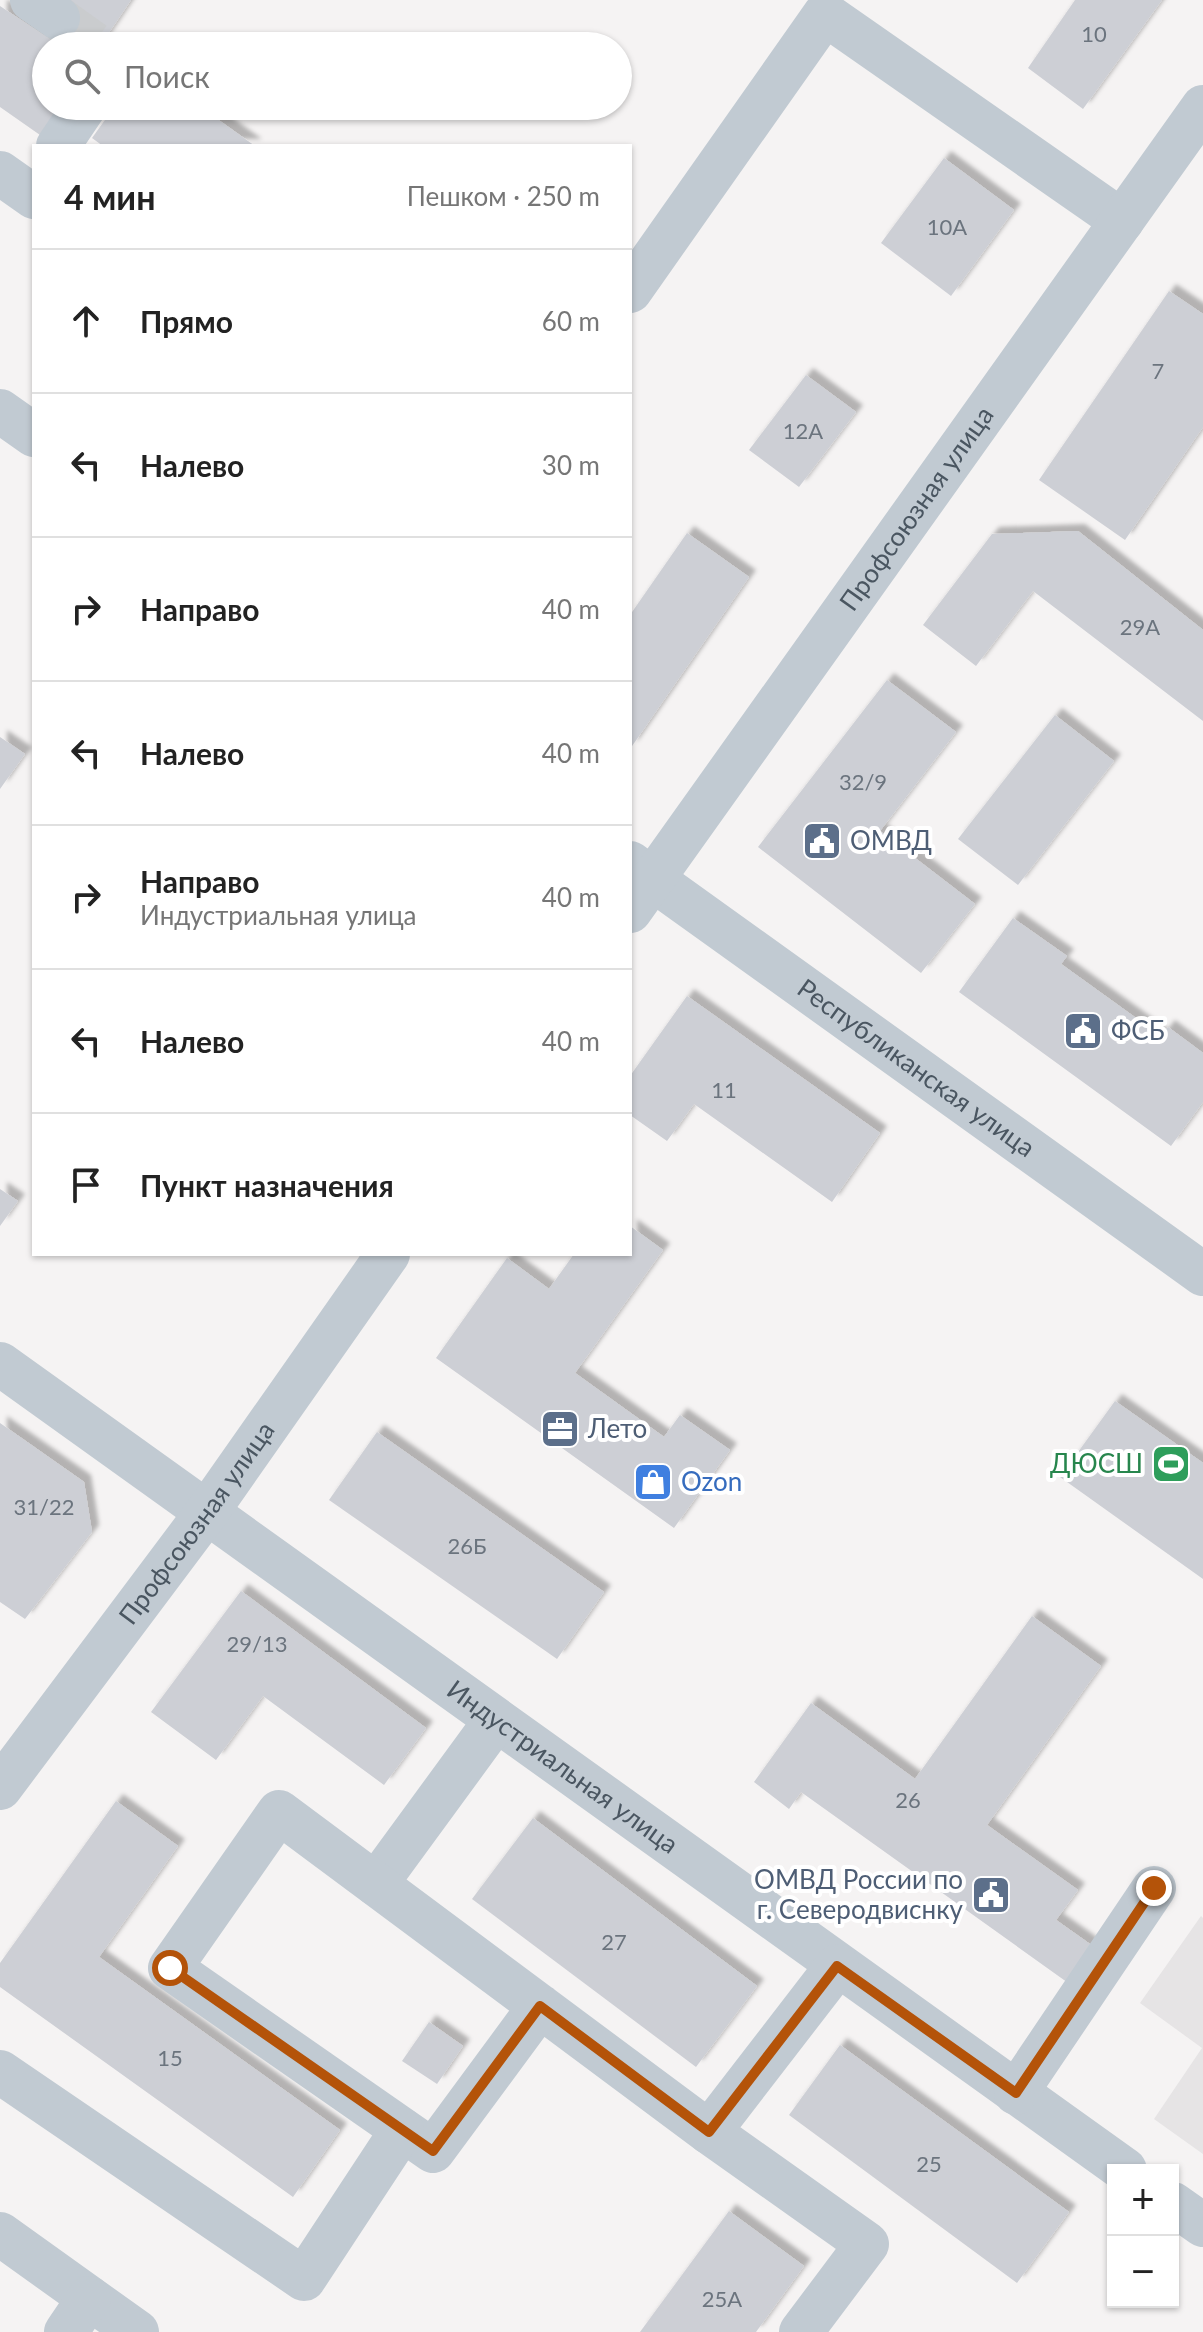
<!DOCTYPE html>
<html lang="ru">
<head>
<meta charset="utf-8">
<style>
  :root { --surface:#fff; --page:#f2f2f2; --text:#222; --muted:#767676; --line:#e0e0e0 }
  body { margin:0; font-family:Lato,sans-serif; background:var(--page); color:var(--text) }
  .controls { position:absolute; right:24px; bottom:24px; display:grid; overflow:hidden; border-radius:0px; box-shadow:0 2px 6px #0004 }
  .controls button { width:72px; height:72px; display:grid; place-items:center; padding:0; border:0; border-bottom:2px solid var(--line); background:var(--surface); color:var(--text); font:40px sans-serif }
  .stop { position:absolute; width:24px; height:24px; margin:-18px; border:6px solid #b45309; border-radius:50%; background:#fff }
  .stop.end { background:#b45309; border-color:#fff; box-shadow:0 2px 8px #0008 }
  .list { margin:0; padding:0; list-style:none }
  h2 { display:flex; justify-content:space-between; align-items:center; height:104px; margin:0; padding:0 32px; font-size:34px }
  h2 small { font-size:26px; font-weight:400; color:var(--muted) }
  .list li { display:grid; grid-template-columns:52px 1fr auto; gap:24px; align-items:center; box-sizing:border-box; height:144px; padding:0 32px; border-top:2px solid var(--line) }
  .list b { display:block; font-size:30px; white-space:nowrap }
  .list p { margin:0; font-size:26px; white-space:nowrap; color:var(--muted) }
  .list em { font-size:26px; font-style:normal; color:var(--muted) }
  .icon { flex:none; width:44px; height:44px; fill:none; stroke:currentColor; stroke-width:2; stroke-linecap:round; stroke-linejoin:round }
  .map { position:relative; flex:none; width:1203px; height:2332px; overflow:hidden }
  .search { position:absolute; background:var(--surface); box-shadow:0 2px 6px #0004; left:32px; top:32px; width:600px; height:88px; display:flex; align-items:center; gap:20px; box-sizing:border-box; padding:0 28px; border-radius:44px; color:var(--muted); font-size:30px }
  .panel { position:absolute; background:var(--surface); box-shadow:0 2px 6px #0004; left:32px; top:144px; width:600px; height:1112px; border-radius:0px }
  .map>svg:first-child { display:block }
  .education { fill:#e6e4e5 }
  .building { fill:#cdcfd5; filter:url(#shadow) }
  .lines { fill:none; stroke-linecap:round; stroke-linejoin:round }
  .minor-tunnel { stroke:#caccce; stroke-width:44; stroke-dasharray:44 22; stroke-linecap:butt }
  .minor { stroke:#c1cad2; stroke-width:44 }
  .route { stroke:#b45309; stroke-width:10 }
  .labels { text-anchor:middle; stroke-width:8; stroke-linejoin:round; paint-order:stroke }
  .number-label { font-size:22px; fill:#6b747e }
  .street-label { font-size:26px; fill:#4a5661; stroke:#fff }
  .service-label { font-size:26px; fill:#4e5e75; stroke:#fff; text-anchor:start }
  .leisure-label { font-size:26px; fill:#27864d; stroke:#fff; text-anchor:end }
  .shop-label { font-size:26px; fill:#366cbe; stroke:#fff; text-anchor:start }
</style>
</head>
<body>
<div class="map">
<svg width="1203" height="2332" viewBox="0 0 1203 2332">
  <defs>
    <filter id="shadow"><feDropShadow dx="7" dy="-7" stdDeviation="2" flood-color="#0004"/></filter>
  </defs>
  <rect width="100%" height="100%" fill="#f5f3f3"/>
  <polygon class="education" points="1201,1916 1203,1918 1203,2154 1154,2119 1202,2048 1140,2003"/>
  <g class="building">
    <polygon points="70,0 131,0 100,46 46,46 46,106 59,106 40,135 0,107 0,6 45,36"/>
    <polygon points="1075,0 1162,0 1083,109 1028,68"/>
    <polygon points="115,106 199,106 255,146 103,146 92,138"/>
    <polygon points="944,158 1014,210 951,296 881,243"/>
    <polygon points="1169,291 1203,314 1203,427 1125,540 1039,480"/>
    <polygon points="806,375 856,412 799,487 749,450"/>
    <polygon points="1078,531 1203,630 1203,721 1033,591 976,666 923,625 992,534"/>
    <polygon points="687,533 749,577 630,749 630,615"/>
    <polygon points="887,680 956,732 880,831 975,904 921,973 758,847"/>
    <polygon points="1055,715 1114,761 1018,885 958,839"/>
    <polygon points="0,737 25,754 0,789"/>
    <polygon points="1013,918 1067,956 1061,964 1161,1036 1168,1027 1203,1053 1203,1102 1171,1146 959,992"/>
    <polygon points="687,996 880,1133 832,1202 694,1104 667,1141 630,1115 630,1076"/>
    <polygon points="0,1189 18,1201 0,1226"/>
    <polygon points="630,1226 663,1250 575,1373 664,1437 680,1415 730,1450 674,1528 436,1358 507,1258 549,1289 574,1254 630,1254"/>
    <polygon points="1115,1401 1203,1463 1203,1579 1060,1477"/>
    <polygon points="0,1423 84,1482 92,1532 25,1619 0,1602"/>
    <polygon points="377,1432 604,1592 557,1659 329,1500"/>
    <polygon points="241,1591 426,1728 384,1785 263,1696 216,1760 151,1712"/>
    <polygon points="1032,1616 1101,1666 987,1825 1078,1890 1056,1920 1104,1954 1078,1990 801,1792 789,1809 754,1782 811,1703 915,1779"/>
    <polygon points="116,1801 178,1846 99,1957 340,2130 293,2197 0,1987 0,1963"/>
    <polygon points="533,1818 757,1986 696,2067 472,1899"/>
    <polygon points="429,2022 463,2046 437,2084 402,2061"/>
    <polygon points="840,2045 1069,2212 1017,2283 789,2115"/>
    <polygon points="729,2211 804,2266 756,2332 640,2332"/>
  </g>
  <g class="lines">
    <polyline class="minor-tunnel" points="58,18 97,46"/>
    <g class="minor">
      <polyline points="32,0 58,18"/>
      <polyline points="58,146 85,106"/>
      <polyline points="0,173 34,197"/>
      <polyline points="630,291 825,14 1122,221"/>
      <polyline points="0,411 34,435"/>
      <path id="s1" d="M630,863L1203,1274"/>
      <path id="s2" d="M630,911L1203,107"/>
      <path id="s3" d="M0,1364L1125,2170"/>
      <path id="s4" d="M0,1788L207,1512L388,1254"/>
      <polyline points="376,1884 496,1720"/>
      <polyline points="540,2006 433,2151 170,1968 279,1812 709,2132"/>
      <polyline points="0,2072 304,2279 402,2130"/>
      <polyline points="1016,2093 1154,1888"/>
      <polyline points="1173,2204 1203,2225"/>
      <polyline points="0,2234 137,2332"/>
      <polyline points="66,2332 89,2298"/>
      <polyline points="801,2332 867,2244 709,2132 837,1966"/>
    </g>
  </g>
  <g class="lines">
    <polyline class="route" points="170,1968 433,2151 540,2006 709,2132 837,1966 1016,2093 1154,1888"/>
  </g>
  <defs>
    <g id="civic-square" transform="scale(2)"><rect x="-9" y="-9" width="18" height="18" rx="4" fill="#5c6f8a" stroke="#fff"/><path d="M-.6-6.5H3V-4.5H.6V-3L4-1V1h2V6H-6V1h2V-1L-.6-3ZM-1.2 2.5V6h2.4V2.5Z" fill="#fff"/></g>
    <g id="office-square" transform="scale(2)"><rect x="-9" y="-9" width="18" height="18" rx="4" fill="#5c6f8a" stroke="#fff"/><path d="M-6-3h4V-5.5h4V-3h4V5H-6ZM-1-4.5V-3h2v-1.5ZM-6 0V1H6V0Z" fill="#fff"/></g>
    <g id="stadium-square" transform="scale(2)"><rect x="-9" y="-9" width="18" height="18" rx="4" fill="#2e9e5b" stroke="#fff"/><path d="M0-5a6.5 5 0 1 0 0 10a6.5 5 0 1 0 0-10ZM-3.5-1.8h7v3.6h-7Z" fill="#fff"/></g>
    <g id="shop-square" transform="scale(2)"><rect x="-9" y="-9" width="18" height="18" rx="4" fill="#3f7fe0" stroke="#fff"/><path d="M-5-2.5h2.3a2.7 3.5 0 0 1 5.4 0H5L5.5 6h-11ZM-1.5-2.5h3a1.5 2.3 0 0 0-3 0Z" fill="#fff"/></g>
  </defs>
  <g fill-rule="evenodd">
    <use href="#civic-square" x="822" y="841"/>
    <use href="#civic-square" x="1083" y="1031"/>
    <use href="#office-square" x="560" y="1429"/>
    <use href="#stadium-square" x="1171" y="1464"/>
    <use href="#shop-square" x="653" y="1482"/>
    <use href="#civic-square" x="991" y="1895"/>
  </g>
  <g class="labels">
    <g class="number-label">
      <text x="1094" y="42">10</text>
      <text x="947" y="235">10А</text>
      <text x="1158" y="379">7</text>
      <text x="803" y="439">12А</text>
      <text x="1140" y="635">29А</text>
      <text x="863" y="790">32/9</text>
      <text x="724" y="1098">11</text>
      <text x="44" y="1515">31/22</text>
      <text x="467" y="1554">26Б</text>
      <text x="257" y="1652">29/13</text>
      <text x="908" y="1808">26</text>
      <text x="614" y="1950">27</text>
      <text x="170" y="2066">15</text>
      <text x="929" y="2172">25</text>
      <text x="722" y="2307">25А</text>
    </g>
    <g class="street-label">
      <text dy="9" stroke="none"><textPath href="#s2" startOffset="494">Профсоюзная улица</textPath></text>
      <text dy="9" stroke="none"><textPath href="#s1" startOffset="352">Республиканская улица</textPath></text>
      <text dy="9" stroke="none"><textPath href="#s4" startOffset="330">Профсоюзная улица</textPath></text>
      <text dy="9" stroke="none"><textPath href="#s3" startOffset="692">Индустриальная улица</textPath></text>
    </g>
    <g class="service-label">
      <text x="850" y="850">ОМВД</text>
      <text x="1111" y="1040">ФСБ</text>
      <text x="588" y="1438">Лето</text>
      <text x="963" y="1889" text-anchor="end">ОМВД России по<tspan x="963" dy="30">г. Северодвиснку</tspan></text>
    </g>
    <g class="leisure-label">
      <text x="1143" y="1473">ДЮСШ</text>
    </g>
    <g class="shop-label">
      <text x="681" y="1491">Ozon</text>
    </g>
  </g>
</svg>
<div class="controls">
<button>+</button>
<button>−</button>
</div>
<div class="stop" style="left:170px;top:1968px"></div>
<div class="stop end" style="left:1154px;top:1888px"></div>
<div class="search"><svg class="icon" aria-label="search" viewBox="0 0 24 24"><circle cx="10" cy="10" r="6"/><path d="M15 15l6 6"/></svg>Поиск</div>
<section class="panel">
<h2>4 мин<small>Пешком · 250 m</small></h2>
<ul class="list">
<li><svg class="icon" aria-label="ahead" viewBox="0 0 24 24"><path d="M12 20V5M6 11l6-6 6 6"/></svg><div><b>Прямо</b></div><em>60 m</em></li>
<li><svg class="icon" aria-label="left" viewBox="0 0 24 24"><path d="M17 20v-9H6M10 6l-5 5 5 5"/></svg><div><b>Налево</b></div><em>30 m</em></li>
<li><svg class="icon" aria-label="right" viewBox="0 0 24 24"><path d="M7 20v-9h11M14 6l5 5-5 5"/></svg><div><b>Направо</b></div><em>40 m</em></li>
<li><svg class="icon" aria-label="left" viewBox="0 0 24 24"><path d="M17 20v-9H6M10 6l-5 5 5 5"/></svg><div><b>Налево</b></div><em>40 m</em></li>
<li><svg class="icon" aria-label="right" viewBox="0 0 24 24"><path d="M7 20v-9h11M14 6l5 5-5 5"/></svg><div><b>Направо</b><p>Индустриальная улица</p></div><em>40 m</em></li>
<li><svg class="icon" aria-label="left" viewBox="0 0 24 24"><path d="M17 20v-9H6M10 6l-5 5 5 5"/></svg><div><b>Налево</b></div><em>40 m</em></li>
<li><svg class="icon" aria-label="arrive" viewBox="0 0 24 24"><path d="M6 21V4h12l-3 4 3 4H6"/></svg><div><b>Пункт назначения</b></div></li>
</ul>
</section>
</div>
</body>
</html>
